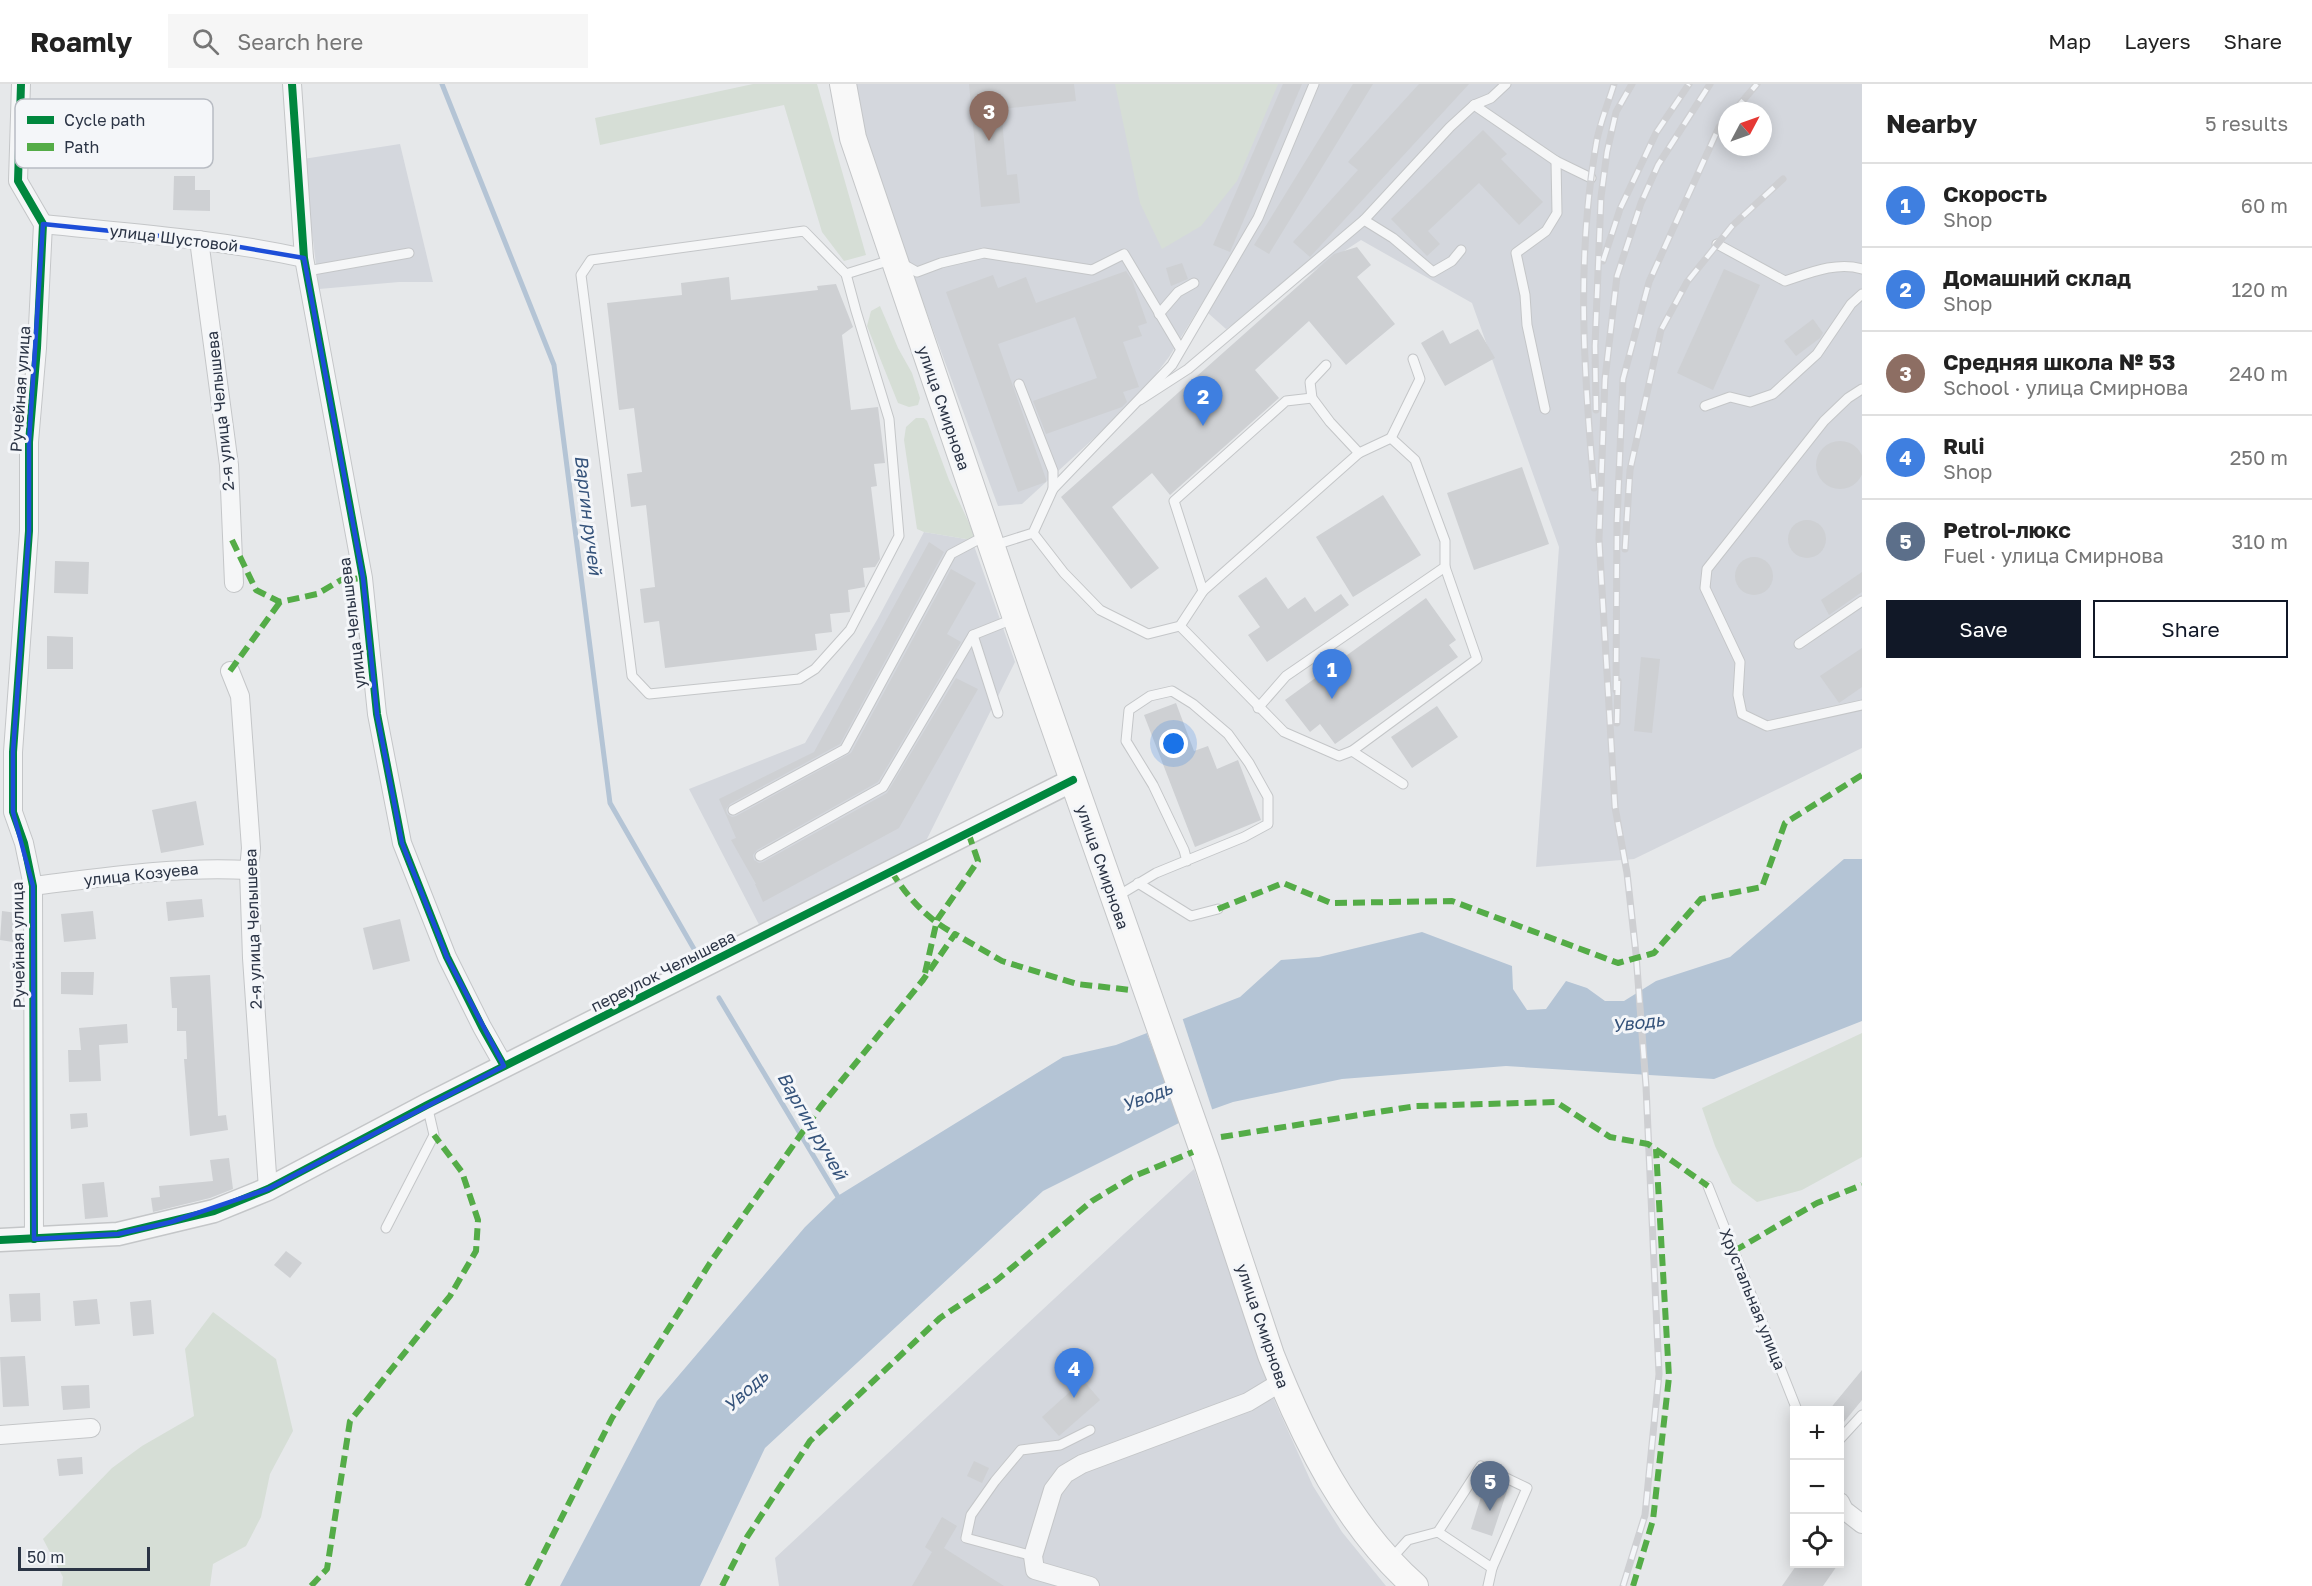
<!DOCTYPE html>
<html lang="en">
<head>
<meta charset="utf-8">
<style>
  :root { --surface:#fff; --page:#f6f6f6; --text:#222; --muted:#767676; --line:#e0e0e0; --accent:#111827 }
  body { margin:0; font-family:"Golos Text",sans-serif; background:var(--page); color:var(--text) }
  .controls { position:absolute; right:18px; bottom:18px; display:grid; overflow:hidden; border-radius:0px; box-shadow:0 3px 15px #0003 }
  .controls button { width:54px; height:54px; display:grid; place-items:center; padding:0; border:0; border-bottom:2px solid var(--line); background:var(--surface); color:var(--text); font:30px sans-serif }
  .compass { position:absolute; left:1718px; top:18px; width:54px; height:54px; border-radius:50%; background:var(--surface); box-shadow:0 3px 15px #0003; rotate:49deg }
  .scale { position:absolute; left:18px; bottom:15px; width:132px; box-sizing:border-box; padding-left:6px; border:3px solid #2b3445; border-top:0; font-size:16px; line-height:21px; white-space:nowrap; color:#2b3445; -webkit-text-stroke:4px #f4f6f9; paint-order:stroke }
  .you { position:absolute; left:1174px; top:660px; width:21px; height:21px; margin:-15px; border:4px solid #fff; border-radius:50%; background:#1a73e8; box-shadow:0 0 0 9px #1a73e833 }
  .badge { display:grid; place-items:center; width:39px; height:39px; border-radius:50%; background:var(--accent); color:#fff; font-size:20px; font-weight:700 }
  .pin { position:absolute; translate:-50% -50px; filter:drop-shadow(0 2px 3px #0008) }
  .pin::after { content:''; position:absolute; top:32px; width:21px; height:18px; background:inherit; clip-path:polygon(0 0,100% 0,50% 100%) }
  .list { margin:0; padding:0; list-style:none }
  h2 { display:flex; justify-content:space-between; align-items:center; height:78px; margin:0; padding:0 24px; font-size:26px }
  h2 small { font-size:20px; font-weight:400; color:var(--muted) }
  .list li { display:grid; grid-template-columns:39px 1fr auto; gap:18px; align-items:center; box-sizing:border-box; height:84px; padding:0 24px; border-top:2px solid var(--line) }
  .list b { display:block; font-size:22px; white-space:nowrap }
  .list p { margin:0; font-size:20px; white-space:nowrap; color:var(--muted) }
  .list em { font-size:20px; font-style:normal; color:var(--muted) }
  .actions { display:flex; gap:12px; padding:18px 24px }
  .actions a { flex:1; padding:14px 0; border:2px solid var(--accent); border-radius:0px; text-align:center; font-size:21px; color:var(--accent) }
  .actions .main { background:var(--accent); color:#fff }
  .icon { flex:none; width:33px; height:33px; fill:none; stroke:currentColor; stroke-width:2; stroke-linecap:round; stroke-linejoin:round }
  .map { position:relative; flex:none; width:1862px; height:1502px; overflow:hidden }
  header { display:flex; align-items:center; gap:36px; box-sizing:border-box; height:84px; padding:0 30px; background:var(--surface); border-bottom:2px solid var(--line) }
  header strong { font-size:28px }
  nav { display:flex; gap:33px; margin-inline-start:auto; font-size:21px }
  .search { width:420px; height:54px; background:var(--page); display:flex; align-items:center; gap:15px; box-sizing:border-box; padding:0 21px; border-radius:0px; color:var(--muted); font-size:22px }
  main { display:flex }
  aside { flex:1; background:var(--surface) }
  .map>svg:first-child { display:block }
  .built { fill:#d4d7dd; fill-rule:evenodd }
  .green { fill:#d6ded6 }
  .water { fill:#b4c4d5 }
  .pier { fill:#e6e8ea }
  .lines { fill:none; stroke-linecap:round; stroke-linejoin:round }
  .stream { stroke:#b4c4d5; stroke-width:5 }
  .building { fill:#ced0d3 }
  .service-casing { stroke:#c4c6c8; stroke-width:11 }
  .minor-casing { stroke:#c4c6c8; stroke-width:20 }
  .tertiary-casing { stroke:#c4c6c8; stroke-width:25 }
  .secondary-casing { stroke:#c4c6c8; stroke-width:28 }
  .service { stroke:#f5f6f7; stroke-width:9 }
  .minor { stroke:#f5f6f7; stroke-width:18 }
  .tertiary { stroke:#f5f6f7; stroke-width:22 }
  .secondary { stroke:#f8f8f8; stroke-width:26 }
  .rail-casing { stroke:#cecfd2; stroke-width:7 }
  .rail { stroke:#f4f6f9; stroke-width:4.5; stroke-dasharray:14; stroke-linecap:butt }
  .quiet { stroke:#54ac47; stroke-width:6; stroke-dasharray:12 6; stroke-linecap:butt }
  .cycleway-casing { stroke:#f4f6f9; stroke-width:11 }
  .cycleway { stroke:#00873e; stroke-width:8 }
  .marked { fill:none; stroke:#1d4ed8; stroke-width:4.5; stroke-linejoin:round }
  .labels { text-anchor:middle; stroke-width:6; stroke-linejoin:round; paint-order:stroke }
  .street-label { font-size:16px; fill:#2b3445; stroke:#f4f6f9 }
  .water-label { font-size:18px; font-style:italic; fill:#34527a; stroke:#f4f6f9 }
  .key { fill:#f4f6f9; stroke:#b8bcc3; stroke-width:1.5 }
  .key-label { font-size:16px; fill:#2b3445 }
</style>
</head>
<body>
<header>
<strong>Roamly</strong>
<div class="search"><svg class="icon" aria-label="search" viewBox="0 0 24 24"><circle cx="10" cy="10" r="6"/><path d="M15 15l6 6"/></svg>Search here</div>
<nav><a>Map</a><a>Layers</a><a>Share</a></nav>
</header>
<main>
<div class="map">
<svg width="1862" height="1502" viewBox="0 0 1862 1502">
  <rect width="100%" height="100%" fill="#e6e8ea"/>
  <g class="built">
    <polygon points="852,0 1312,0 1255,133 1169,273 1137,315 1022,420 998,422 879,99"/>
    <path d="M1318,0H1862V664L1634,775L1536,783L1559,463L1472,219L1361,156L1226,245L1208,229L1260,135ZM1727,27H1763V63H1727Z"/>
    <polygon points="400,60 433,198 399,198 319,205 303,75"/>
    <polygon points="924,448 972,456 1015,578 916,777 766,854 689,705 805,659 877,536"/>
    <polygon points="1194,1085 1275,1318 1313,1402 1342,1448 1386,1502 779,1502 775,1474"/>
  </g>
  <g class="green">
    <polygon points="753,0 817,0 866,171 844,177 822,148 784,21 600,61 595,34"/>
    <polygon points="1115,0 1278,0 1237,97 1201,142 1162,165 1140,119"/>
    <polygon points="880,222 898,264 912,289 920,314 918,321 909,323 898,319 867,242 871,227"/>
    <polygon points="916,334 924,334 927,337 949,396 975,452 972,456 924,448 917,445 904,356 906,343"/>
    <polygon points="1862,949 1862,1073 1802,1106 1757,1118 1732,1099 1715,1062 1702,1024"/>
    <polygon points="213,1228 276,1275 293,1347 270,1390 261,1433 246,1462 213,1480 210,1502 62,1502 63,1493 43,1455 112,1384 142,1362 194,1332 185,1265"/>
  </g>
  <polygon class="water" points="1844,775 1862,775 1862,937 1714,995 1506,982 1342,995 1233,1018 1191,1033 1043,1107 765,1364 700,1502 560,1502 657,1317 805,1143 836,1113 1063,973 1116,961 1240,913 1281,876 1319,873 1422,848 1512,882 1513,905 1527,926 1546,925 1566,897 1587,904 1605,917 1624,917 1656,897 1730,873"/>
  <polygon class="pier" points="1182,933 1213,1028 1182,1040 1146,947"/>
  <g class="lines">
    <g class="stream">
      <polyline points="442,0 554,281 610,719 694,865"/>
      <polyline points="719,914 841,1118"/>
    </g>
  </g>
  <g class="building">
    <polygon points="969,0 1074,0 1076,17 1001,25 1007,91 1017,90 1020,119 981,123"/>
    <polygon points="1283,0 1302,0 1230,168 1213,161"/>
    <polygon points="1353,0 1373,0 1269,170 1254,161"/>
    <polygon points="1419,0 1469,0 1310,173 1293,158 1358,86 1348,78"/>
    <polygon points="1483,46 1507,70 1501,75 1543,118 1519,141 1479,99 1428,147 1440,160 1427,172 1391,135"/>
    <polygon points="174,92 195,92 195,106 210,106 210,127 173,126"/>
    <polygon points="1357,163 1371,181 1357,193 1395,240 1346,281 1309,237 1255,286 1279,314 1170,411 1152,389 1112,423 1159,484 1131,505 1061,413 1334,170"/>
    <polygon points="1182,179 1188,195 1171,202 1166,184"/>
    <polygon points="1724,185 1760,201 1713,306 1677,289"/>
    <polygon points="1126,187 1132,196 1147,239 1138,242 1142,252 1123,258 1139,303 1123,308 1127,318 1122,323 1046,350 1033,317 1097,294 1075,233 998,260 1046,395 1046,398 1018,408 946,208 993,191 998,204 1026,193 1036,219"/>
    <polygon points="729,193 731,216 818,206 817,202 836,200 853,243 842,251 851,326 878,323 885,379 874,380 877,402 871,403 880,475 875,483 863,484 865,503 848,506 850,528 830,530 832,548 815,550 817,566 665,584 659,537 644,539 640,505 655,503 646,421 631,423 627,390 642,388 634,324 619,326 607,219 682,211 681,199"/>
    <polygon points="1813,235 1823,249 1820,254 1796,272 1784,257"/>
    <polygon points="1478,245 1495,274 1445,302 1421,259 1443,246 1450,260"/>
    <circle cx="1840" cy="381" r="24"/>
    <polygon points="1522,383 1549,460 1474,486 1447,409"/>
    <polygon points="1383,411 1421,471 1353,513 1316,453"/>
    <circle cx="1807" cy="455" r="19"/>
    <polygon points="929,458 944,468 840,660 730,720 726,725 727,730 732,733 736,732 851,669 951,485 976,499 947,550 961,558 878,698 757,766 753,771 754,776 759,779 763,778 887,709 956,594 978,605 899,744 763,818 755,800 756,800 731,756 736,754 719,715 814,668"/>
    <circle cx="1754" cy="492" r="19"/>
    <polygon points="55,477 89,478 88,510 54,509"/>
    <polygon points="1862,488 1862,508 1829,531 1821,516"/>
    <polygon points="1266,493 1288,525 1305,513 1315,528 1341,510 1349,521 1267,578 1248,551 1260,543 1238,512"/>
    <polygon points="1426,514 1456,556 1449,561 1458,573 1335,660 1320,640 1310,648 1285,616"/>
    <polygon points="47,552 73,553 73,585 47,585"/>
    <polygon points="1862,564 1862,603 1839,619 1820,592"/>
    <polygon points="1641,573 1660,575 1652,649 1634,647"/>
    <polygon points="1176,619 1194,667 1208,662 1217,685 1238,676 1261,736 1195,763 1144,631"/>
    <polygon points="1437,622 1458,653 1412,684 1391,653"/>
    <polygon points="196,717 204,761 161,769 152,726"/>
    <polygon points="202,815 204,833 168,837 166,818"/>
    <polygon points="2,827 17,829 13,858 0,856"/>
    <polygon points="93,827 96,855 64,858 61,830"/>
    <polygon points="400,835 410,877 373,886 363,844"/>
    <polygon points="61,888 94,888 93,911 61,910"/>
    <polygon points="210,891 218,1032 226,1031 228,1046 190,1052 184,975 187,975 186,947 177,947 177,924 172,924 170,893"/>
    <polygon points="127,940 128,959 99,961 101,997 69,998 68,966 81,966 79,944"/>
    <polygon points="87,1029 88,1043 71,1045 70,1030"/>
    <polygon points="229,1074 233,1105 210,1114 153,1128 151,1114 160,1113 159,1102 213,1097 210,1076"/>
    <polygon points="104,1098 108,1133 85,1135 82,1100"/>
    <polygon points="286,1167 302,1179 290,1194 274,1181"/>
    <polygon points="40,1209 41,1237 11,1238 9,1210"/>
    <polygon points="97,1215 100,1240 75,1242 73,1217"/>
    <polygon points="151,1216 154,1250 133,1252 130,1218"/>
    <polygon points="25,1272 29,1322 3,1323 0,1273"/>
    <polygon points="1862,1286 1862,1316 1839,1344 1839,1326 1829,1326"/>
    <polygon points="1083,1296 1100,1316 1059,1352 1042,1333"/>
    <polygon points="89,1301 90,1324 63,1326 61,1302"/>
    <polygon points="82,1373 83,1390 59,1392 57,1375"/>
    <polygon points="974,1377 989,1384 982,1399 967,1392"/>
    <polygon points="1485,1400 1507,1407 1492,1452 1471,1445"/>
    <polygon points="942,1433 957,1442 944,1464 1004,1502 912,1502 932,1468 925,1463"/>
    <polygon points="1798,1479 1839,1479 1823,1502 1782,1502"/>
  </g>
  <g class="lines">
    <g class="service-casing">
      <g id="service">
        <polyline points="1474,21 1491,14 1506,0"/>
        <polyline points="1364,136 1393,154 1433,188 1452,177 1461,166"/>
        <polygon points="804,147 846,190 856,227 889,335 899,452 850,546 815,585 799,595 649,610 632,592 581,191 591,176"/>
        <path d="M1717,160L1785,197C1809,189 1837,177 1862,185"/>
        <polyline points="307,187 409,169"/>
        <polyline points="846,190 894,175 917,188 941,179 984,169 1092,186 1124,170 1180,264"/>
        <polyline points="1159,230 1178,208 1194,199"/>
        <polyline points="1326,281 1310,298 1312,314 1330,338 1359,369"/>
        <polyline points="1019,300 1053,387 1053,405"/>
        <polyline points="1862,305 1848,314 1824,337 1707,485 1705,504 1740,578 1738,611 1742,630 1767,642 1862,621"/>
        <polyline points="1140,316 1188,285 1364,136 1450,43 1474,21 1556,77 1591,94"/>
        <polyline points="1705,322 1730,313 1750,318 1773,310 1817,270 1851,220 1862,210"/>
        <polyline points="1545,325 1527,241 1525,211 1516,169 1546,147 1557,129 1556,77"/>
        <polyline points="1391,354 1420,295 1413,275"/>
        <polyline points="1033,449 1064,489 1100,526 1148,550 1180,542 1203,507 1359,369 1391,354 1415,376 1445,457 1445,483 1286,592 1258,624"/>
        <polyline points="992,462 1033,449 1053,405 1172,281 1258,134 1314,0"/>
        <polyline points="1203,507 1174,417 1286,317 1312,314"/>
        <polyline points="1180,542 1284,648 1339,672 1352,667 1477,575 1445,483"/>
        <polyline points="973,551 998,629"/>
        <polyline points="1799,560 1862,517"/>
        <polyline points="1352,667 1403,700"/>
        <polyline points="733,726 845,665 951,470 985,452"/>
        <polyline points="760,772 883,703 973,551 1013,535"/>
        <polyline points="1138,799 1191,832 1218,825"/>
        <polyline points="1116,813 1156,789 1244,753 1268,740 1268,713 1249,679 1228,650 1193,620 1172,607 1150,612 1129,626 1126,657 1153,701 1184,766 1187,777"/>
        <polyline points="1708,1102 1797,1326"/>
        <polyline points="386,1144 434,1051 427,1021"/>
        <polyline points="1840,1355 1862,1331"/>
        <polyline points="1438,1448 1481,1382 1527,1404 1492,1484"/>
        <polyline points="1033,1472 966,1454 971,1431 995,1397 1021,1366 1060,1361 1090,1346"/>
        <polyline points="1390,1476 1408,1456 1438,1448 1492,1484 1488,1502"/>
      </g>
    </g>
    <g class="minor-casing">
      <g id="minor">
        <polyline points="21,0 18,97 43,140 37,264 29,358 29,447 13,668 13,728 24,759 33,802 34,1155"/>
        <polyline points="292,0 304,174 363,494 377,630 402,759 447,873 482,943 504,982"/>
        <path d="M43,140C130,149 218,155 304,174"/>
        <polyline points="199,156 229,381 234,499"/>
        <polyline points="230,587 240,612 251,764 249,786 252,874 268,1105"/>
        <path d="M33,802C105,793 176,782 249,786"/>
        <polyline points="0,1351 91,1344"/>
        <polyline points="1840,1418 1844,1426 1862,1440"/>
        <polyline points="1090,1502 1035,1486 1033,1472 1053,1406 1065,1390 1082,1380 1248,1318 1281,1298"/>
      </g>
    </g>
    <g class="tertiary-casing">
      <polyline id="tertiary" points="0,1156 118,1150 214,1127 268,1105 427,1021 1073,696"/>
    </g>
    <g class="secondary-casing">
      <path id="secondary" d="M843,0L853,54L1016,534L1207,1078L1271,1271C1304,1354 1347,1442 1415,1502"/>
    </g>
    <use href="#service" class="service"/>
    <use href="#minor" class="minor"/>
    <use href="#tertiary" class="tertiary"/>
    <use href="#secondary" class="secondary"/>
    <g class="rail-casing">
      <g id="rail">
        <polyline points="1734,27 1757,0"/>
        <polyline points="1603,177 1620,125 1656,49 1689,0"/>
        <polyline points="1596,326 1595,262 1601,113 1607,68 1616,28 1632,0"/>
        <path d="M1594,404C1584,290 1576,175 1596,61C1599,41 1608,20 1614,0"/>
        <polyline points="1625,465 1630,386 1661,246 1687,198 1732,142 1783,95"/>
        <polyline points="1616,606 1617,437 1623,295 1649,198 1719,43 1727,35"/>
        <polyline points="1617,639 1618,597"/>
        <polyline points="1623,1502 1645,1431 1659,1290 1646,1002 1636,870 1627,789 1615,723 1599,455 1605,295 1617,192 1641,119 1658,81 1710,0"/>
      </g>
    </g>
    <use href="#rail" class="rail"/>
    <g class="quiet">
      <polyline points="232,456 256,506 280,518 317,510 341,496 363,494"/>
      <polyline points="230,587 280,518"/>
      <path d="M891,787C908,814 927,835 955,850"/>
      <polyline points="1218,825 1283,799 1331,819 1452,817 1618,879 1654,869 1701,815 1762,803 1785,739 1862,691"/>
      <polyline points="925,889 937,836 978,777 968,748"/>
      <polyline points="1221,1053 1416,1022 1556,1018 1610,1053 1648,1060 1708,1102"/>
      <polyline points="1734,1167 1817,1119 1862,1101"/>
      <polyline points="311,1502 327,1485 350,1337 450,1212 476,1167 478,1136 462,1088 434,1051"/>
      <polyline points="527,1502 612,1334 710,1179 821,1022 923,896 955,850 1002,877 1077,900 1131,906"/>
      <polyline points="722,1502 747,1453 810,1357 940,1234 997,1196 1092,1117 1132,1093 1193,1068"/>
      <polyline points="1633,1502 1653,1436 1669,1293 1656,1065"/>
    </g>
    <g class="cycleway-casing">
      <g id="cycleway">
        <polyline points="21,0 18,97 43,140 37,264 29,358 29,447 13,668 13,728 24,759 33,802 34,1155"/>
        <polyline points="292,0 304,174 363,494 377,630 402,759 447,873 482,943 504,982"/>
        <polyline points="0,1156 118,1150 214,1127 268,1105 427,1021 1073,696"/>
      </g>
    </g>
    <use href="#cycleway" class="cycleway"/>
  </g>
  <path class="marked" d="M43,140L199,156L304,174L363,494L377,630L402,759L447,873L504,982L268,1105L171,1138L118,1150L34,1155L33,802L13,728V668L29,447V358Z"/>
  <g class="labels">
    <g class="street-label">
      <text transform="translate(174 154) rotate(7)" y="6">улица Шустовой</text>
      <text transform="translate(20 305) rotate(-86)" y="6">Ручейная улица</text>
      <text transform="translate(944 324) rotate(71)" y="6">улица Смирнова</text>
      <text transform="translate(220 327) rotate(-96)" y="6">2-я улица Челышева</text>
      <text transform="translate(352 539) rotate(-97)" y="6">улица Челышева</text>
      <text transform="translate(1103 783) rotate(71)" y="6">улица Смирнова</text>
      <text transform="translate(141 790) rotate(-6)" y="6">улица Козуева</text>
      <text transform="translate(253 845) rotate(-92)" y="6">2-я улица Челышева</text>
      <text transform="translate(18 861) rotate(-91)" y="6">Ручейная улица</text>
      <text transform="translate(663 887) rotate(-27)" y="6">переулок Челышева</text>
      <text transform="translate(1753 1215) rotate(68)" y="6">Хрустальная улица</text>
      <text transform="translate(1263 1242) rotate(71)" y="6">улица Смирнова</text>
    </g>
    <g class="water-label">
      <text transform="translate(588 431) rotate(83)" y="6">Варгин ручей</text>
      <text transform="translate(1638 939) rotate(-7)" y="6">Уводь</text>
      <text transform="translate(1147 1013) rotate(-21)" y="6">Уводь</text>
      <text transform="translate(812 1042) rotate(60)" y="6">Варгин ручей</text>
      <text transform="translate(746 1307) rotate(-42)" y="6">Уводь</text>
    </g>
  </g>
  <rect x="15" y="15" width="198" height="69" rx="9" class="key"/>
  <rect x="27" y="32" width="27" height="8" fill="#00873e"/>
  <rect x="27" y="59" width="27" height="8" fill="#54ac47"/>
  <g class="key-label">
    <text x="64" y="42">Cycle path</text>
    <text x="64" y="69">Path</text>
  </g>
</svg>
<div class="controls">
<button>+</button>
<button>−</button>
<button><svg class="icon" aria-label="locate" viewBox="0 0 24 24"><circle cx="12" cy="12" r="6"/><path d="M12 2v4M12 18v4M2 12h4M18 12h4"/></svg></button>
</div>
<svg class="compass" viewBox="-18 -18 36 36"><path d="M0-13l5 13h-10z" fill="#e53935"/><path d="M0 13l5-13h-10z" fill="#767676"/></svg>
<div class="scale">50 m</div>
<div class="you"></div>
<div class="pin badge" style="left:1332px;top:615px;background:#3f7fe0">1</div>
<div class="pin badge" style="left:1203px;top:342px;background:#3f7fe0">2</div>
<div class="pin badge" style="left:989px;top:57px;background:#8d6e63">3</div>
<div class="pin badge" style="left:1074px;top:1314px;background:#3f7fe0">4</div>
<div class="pin badge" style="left:1490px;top:1427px;background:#5c6f8a">5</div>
</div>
<aside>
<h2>Nearby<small>5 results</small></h2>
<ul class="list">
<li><span class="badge" style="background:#3f7fe0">1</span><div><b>Скорость</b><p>Shop</p></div><em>60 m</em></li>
<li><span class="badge" style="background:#3f7fe0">2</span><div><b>Домашний склад</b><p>Shop</p></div><em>120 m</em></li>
<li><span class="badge" style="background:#8d6e63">3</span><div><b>Средняя школа № 53</b><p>School · улица Смирнова</p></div><em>240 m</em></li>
<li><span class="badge" style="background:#3f7fe0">4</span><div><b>Ruli</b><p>Shop</p></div><em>250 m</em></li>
<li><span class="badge" style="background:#5c6f8a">5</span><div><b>Petrol-люкс</b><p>Fuel · улица Смирнова</p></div><em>310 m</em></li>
</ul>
<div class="actions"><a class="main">Save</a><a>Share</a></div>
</aside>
</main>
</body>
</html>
